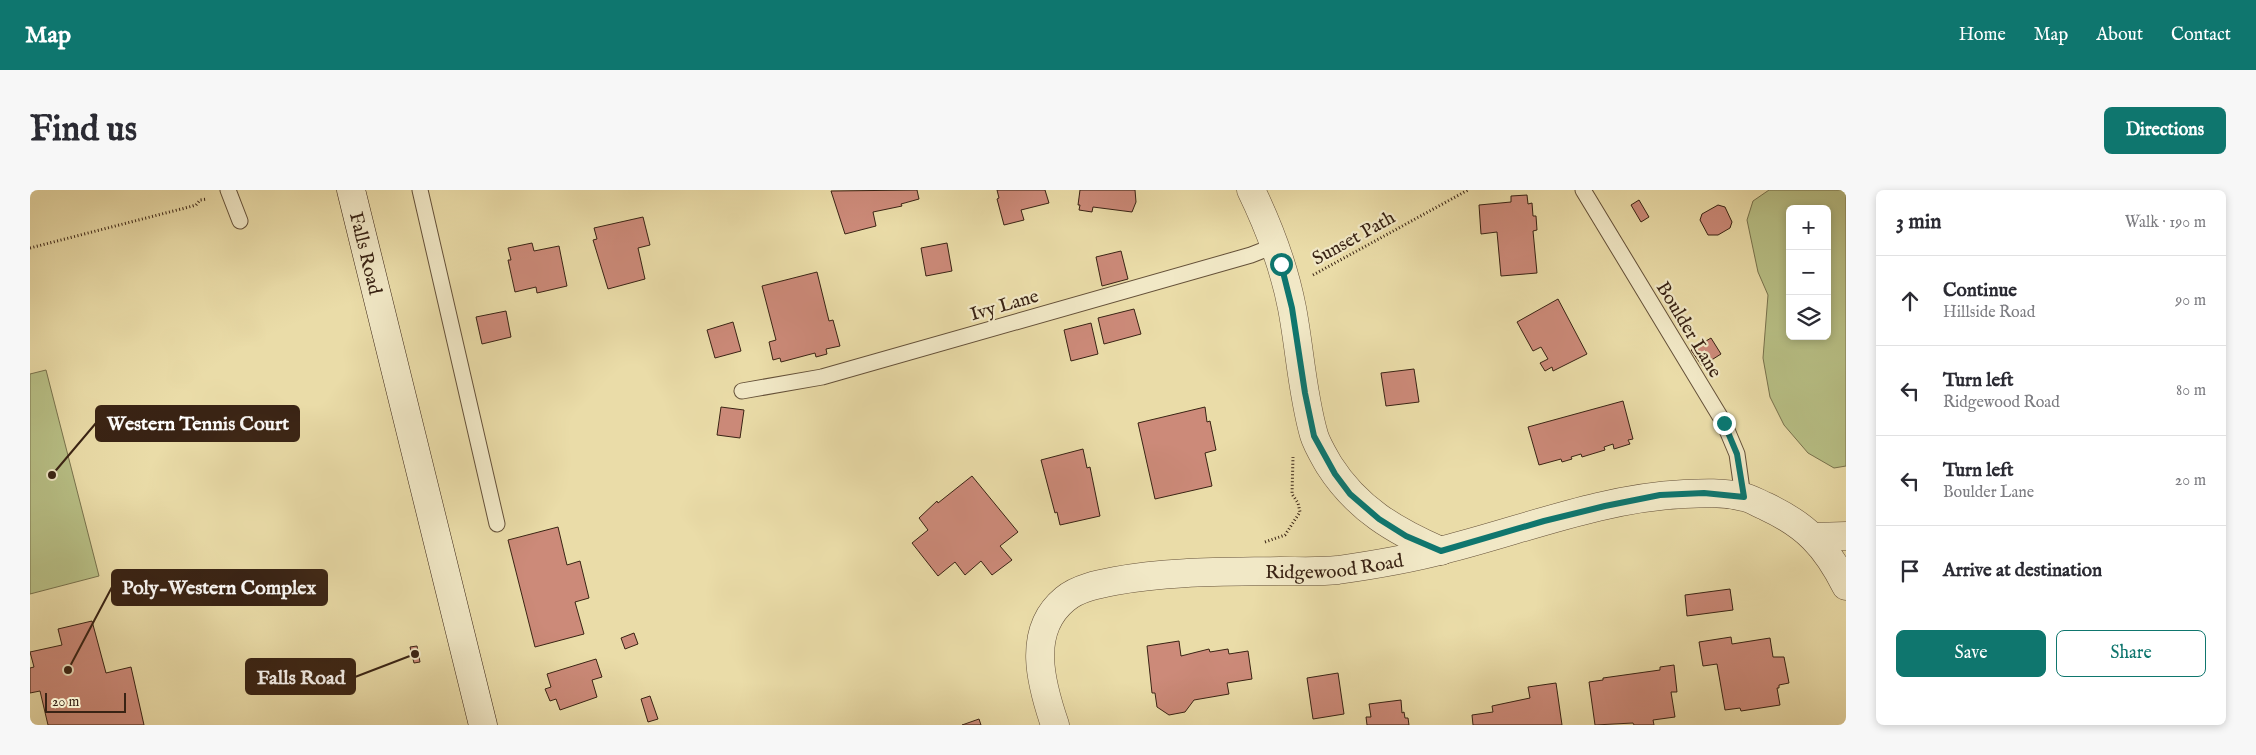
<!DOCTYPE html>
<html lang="en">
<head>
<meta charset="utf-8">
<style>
  :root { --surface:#fff; --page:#f7f7f7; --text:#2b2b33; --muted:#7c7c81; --line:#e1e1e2; --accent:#0f766e }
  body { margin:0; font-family:"IM FELL English",serif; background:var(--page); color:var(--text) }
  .controls { position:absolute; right:15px; top:15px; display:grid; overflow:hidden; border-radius:8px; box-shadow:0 2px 8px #0003 }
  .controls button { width:45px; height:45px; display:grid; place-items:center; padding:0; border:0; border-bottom:1px solid var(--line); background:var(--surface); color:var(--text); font:25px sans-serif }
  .scale { position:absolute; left:15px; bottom:12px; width:81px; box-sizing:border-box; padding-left:5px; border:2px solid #392314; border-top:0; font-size:14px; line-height:18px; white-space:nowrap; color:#392314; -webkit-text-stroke:4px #f1e8c6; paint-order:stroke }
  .stop { position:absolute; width:15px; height:15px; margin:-11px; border:4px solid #0f766e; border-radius:50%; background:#fff }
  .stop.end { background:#0f766e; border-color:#fff; box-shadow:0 1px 5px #0008 }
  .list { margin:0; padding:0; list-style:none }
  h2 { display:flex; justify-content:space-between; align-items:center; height:65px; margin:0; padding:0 20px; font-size:21px }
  h2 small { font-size:16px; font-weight:400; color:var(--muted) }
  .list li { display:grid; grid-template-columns:32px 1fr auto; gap:15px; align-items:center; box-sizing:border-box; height:90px; padding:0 20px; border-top:1px solid var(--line) }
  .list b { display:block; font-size:19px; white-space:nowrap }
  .list p { margin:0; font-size:16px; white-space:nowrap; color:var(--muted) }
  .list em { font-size:16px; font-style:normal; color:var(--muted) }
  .actions { display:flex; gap:10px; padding:15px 20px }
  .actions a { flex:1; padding:11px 0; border:1px solid var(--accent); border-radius:8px; text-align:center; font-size:18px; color:var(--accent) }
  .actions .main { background:var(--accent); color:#fff }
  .icon { flex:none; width:28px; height:28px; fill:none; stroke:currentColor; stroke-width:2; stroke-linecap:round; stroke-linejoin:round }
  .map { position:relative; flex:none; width:1816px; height:535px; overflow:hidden; border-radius:8px }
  header { display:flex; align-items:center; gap:30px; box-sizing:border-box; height:70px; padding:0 25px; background:var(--accent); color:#fff }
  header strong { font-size:24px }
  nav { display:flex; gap:28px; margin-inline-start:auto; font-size:18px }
  .intro { display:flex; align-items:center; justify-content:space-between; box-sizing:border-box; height:120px; padding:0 30px }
  h1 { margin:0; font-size:35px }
  .button { padding:12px 22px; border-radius:8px; background:var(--accent); color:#fff; font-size:18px; font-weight:700 }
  main { display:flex; gap:30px; padding:0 30px }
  aside { flex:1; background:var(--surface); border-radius:8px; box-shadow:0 2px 8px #0003 }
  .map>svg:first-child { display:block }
  .green { fill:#b8c086; stroke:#78724d; fill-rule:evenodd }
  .building { fill:#cc8a79; stroke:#392314 }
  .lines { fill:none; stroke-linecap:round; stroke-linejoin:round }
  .lane-casing { stroke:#655139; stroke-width:17 }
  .street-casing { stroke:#655139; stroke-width:29 }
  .secondary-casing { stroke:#392314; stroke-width:29 }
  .path { stroke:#392314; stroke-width:3; stroke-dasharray:1 2.5; stroke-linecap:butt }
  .lane { stroke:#f1e8c6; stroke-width:15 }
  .street { stroke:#f1e8c6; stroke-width:28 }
  .secondary { stroke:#f1e8c6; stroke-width:28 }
  .route { stroke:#0f766e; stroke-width:6 }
  .labels { text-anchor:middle; stroke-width:4.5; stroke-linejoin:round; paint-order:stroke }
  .street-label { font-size:19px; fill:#392314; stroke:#f1e8c6 }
  .leader { fill:none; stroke:#392314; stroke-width:2 }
  .callout-dot { fill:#392314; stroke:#f1e8c6; stroke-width:2 }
  .callout { fill:#392314; stroke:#392314; stroke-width:2 }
  .callout-label { font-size:20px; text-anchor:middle; font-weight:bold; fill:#fff }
</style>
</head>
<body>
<header>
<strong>Map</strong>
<nav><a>Home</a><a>Map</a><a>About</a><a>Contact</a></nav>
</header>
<div class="intro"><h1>Find us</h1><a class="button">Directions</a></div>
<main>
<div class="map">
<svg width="1816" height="535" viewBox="0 0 1816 535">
  <rect width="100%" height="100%" fill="#eadca8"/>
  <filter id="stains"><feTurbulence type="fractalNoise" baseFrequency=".004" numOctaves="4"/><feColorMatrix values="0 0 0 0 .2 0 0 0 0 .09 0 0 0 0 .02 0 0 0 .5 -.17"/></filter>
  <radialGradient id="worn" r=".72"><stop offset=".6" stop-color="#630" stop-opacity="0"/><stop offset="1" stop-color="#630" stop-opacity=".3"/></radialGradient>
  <g class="green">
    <path d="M1739,0H1816V276L1804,278L1778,263L1754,235L1740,207L1733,168L1738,105L1728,82L1717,30L1723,11ZM1760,19H1797V146H1760Z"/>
    <polygon points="16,180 69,386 0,404 0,184"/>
  </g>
  <g class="building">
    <polygon points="887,0 889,9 871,14 872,16 843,22 846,36 815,44 801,1"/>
    <polygon points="967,0 1015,0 1019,13 991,20 994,30 974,35 967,9 969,8"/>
    <polygon points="1050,0 1105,0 1106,12 1102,22 1063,17 1062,22 1049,20 1050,15 1048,15"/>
    <polygon points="1497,5 1498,14 1502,13 1503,26 1506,26 1507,40 1503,41 1507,83 1471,86 1467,42 1451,44 1449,15 1481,12 1481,6"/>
    <polygon points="1609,10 1619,27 1611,32 1601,15"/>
    <polygon points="1688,15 1695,17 1702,32 1700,38 1688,45 1678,45 1670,30 1672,24"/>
    <polygon points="613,27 620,55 608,58 615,89 578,99 563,50 567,49 564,38"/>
    <polygon points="502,53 504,61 529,56 537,96 507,103 506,97 485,102 478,70 481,70 478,58"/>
    <polygon points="917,53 922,81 896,86 891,58"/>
    <polygon points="1091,61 1098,89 1072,96 1066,67"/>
    <polygon points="787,82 799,131 803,130 810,156 796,159 797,164 786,167 785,163 751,172 750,168 743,170 739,152 746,150 732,96"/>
    <polygon points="1528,109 1557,164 1523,181 1522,177 1515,181 1510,173 1518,169 1511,157 1503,161 1487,132"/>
    <polygon points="1104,119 1111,144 1074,154 1068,128"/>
    <polygon points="476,121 481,147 452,154 446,127"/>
    <polygon points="703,132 711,161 685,168 677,140"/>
    <polygon points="1061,133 1068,164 1041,171 1034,140"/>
    <polygon points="1681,148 1691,164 1672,176 1661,160"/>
    <polygon points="1384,179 1389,212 1356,216 1351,183"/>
    <polygon points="1593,211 1603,249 1598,250 1600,254 1584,259 1583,254 1574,257 1575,260 1552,267 1551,264 1541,267 1542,269 1532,272 1531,269 1509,275 1498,237"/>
    <polygon points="691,217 714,220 710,248 687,245"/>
    <polygon points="1175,217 1177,232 1180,231 1186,260 1175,263 1182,296 1125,309 1108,233"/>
    <polygon points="1053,259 1057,278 1060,277 1070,326 1030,335 1027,322 1025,323 1011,270"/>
    <polygon points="942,286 988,342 970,356 982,370 962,385 951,371 935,385 925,372 908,386 882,353 898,340 889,328 907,311 908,313"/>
    <polygon points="528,337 537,375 550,371 559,408 545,412 554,444 505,457 478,350"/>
    <polygon points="1700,399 1703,420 1657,426 1655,405"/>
    <polygon points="62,431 76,483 101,477 114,535 18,535 10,501 0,503 0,478 4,477 0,462 32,455 28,439"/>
    <polygon points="604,443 608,454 595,459 591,448"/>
    <polygon points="1701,447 1702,454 1740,448 1743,467 1754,467 1759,493 1749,495 1749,498 1747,498 1750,515 1711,521 1710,518 1695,520 1687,474 1673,476 1669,452"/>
    <polygon points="1149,451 1151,466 1179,459 1180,462 1198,459 1199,464 1218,461 1222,489 1197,493 1199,504 1164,510 1155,522 1139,525 1127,517 1125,503 1122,503 1117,456"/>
    <polygon points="387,456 390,472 384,473 380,457"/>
    <polygon points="566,469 572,487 562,490 567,507 530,520 526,509 520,511 515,499 521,497 517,484"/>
    <polygon points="1644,475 1647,502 1641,502 1645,527 1623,530 1624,535 1604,535 1603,533 1565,535 1559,492 1573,490 1573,488 1630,480 1630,477"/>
    <polygon points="1308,483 1314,524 1283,529 1277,488"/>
    <polygon points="1526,493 1532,535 1443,535 1442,525 1463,522 1462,516 1500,508 1498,497"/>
    <polygon points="620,506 628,529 618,532 611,509"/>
    <polygon points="1371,510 1372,523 1374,522 1375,528 1378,528 1379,535 1337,535 1336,527 1341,527 1339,514"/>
    <polygon points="949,529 951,535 932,535"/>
  </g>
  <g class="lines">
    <g class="lane-casing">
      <g id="lane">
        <polyline points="198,0 210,31"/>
        <polyline points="390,0 467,334"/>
        <polyline points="1553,0 1694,233 1707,264 1713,307"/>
        <polyline points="712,201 792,187 1221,65 1244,56"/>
      </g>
    </g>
    <g class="street-casing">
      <g id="street">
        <path d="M1221,0C1239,37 1254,77 1262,118C1270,160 1272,203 1284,245C1287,255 1294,266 1299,275C1327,319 1365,341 1411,361"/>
        <polyline points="1784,347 1816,346"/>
        <path id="s1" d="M1025,535C1011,494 996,441 1035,409C1048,398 1069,394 1085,391C1139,381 1195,382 1250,381C1269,381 1289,382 1308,380C1343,375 1379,369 1413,360C1493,340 1571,308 1654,304C1673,303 1694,302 1713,307C1720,308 1728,313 1735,316C1776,335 1796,356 1816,396"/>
      </g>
    </g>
    <g class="secondary-casing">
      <g id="secondary">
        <path id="s2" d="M321,0L453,535"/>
      </g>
    </g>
    <g class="path">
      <polyline points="0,58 159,17 166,15 170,10 177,9"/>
      <polyline points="1283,85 1438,0"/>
      <polyline points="1235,352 1255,345 1270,322 1268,313 1262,304 1263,267"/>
    </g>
    <use href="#lane" class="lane"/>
    <use href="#street" class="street"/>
    <use href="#secondary" class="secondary"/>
  </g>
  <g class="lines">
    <polyline class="route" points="1251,74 1262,118 1275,203 1284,246 1305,284 1320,304 1349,329 1376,346 1411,361 1514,331 1575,316 1630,305 1674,303 1714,307 1707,264 1694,233"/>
  </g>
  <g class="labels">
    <g class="street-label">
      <text transform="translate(1323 47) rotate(-29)" y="7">Sunset Path</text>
      <text dy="7" stroke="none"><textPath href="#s2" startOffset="65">Falls Road</textPath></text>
      <text transform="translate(974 114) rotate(-16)" y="7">Ivy Lane</text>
      <text transform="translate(1660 139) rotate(59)" y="7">Boulder Lane</text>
      <text dy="7" stroke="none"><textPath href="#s1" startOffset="409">Ridgewood Road</textPath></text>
    </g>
  </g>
  <path class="leader" d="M22 285L66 233M38 480L82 397M385 464L325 487"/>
  <g class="callout-dot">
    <circle cx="22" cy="285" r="5"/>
    <circle cx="38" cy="480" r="5"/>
    <circle cx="385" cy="464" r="5"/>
  </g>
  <g class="callout">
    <rect x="66" y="216" width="203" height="35" rx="5"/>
    <rect x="82" y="380" width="215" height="35" rx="5"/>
    <rect x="216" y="469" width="109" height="35" rx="5"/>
  </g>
  <g class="callout-label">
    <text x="168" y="240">Western Tennis Court</text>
    <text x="189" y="404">Poly-Western Complex</text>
    <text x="271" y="494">Falls Road</text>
  </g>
  <rect width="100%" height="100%" filter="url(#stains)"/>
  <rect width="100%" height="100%" fill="url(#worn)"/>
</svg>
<div class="controls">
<button>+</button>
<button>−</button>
<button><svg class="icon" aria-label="layers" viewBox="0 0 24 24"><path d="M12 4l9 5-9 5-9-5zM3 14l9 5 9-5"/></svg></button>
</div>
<div class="scale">20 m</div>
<div class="stop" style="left:1251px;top:74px"></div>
<div class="stop end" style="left:1694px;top:233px"></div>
</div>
<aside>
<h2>3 min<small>Walk · 190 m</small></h2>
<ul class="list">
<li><svg class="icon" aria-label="ahead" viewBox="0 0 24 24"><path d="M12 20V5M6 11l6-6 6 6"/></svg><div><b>Continue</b><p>Hillside Road</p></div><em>90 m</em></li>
<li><svg class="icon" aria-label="left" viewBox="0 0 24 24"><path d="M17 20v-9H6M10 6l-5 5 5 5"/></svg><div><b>Turn left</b><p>Ridgewood Road</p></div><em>80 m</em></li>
<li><svg class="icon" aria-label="left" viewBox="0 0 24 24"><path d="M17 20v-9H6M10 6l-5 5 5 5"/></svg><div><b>Turn left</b><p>Boulder Lane</p></div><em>20 m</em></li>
<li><svg class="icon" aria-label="arrive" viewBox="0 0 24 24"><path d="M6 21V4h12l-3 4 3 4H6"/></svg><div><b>Arrive at destination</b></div></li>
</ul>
<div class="actions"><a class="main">Save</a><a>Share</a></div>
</aside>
</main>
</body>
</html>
